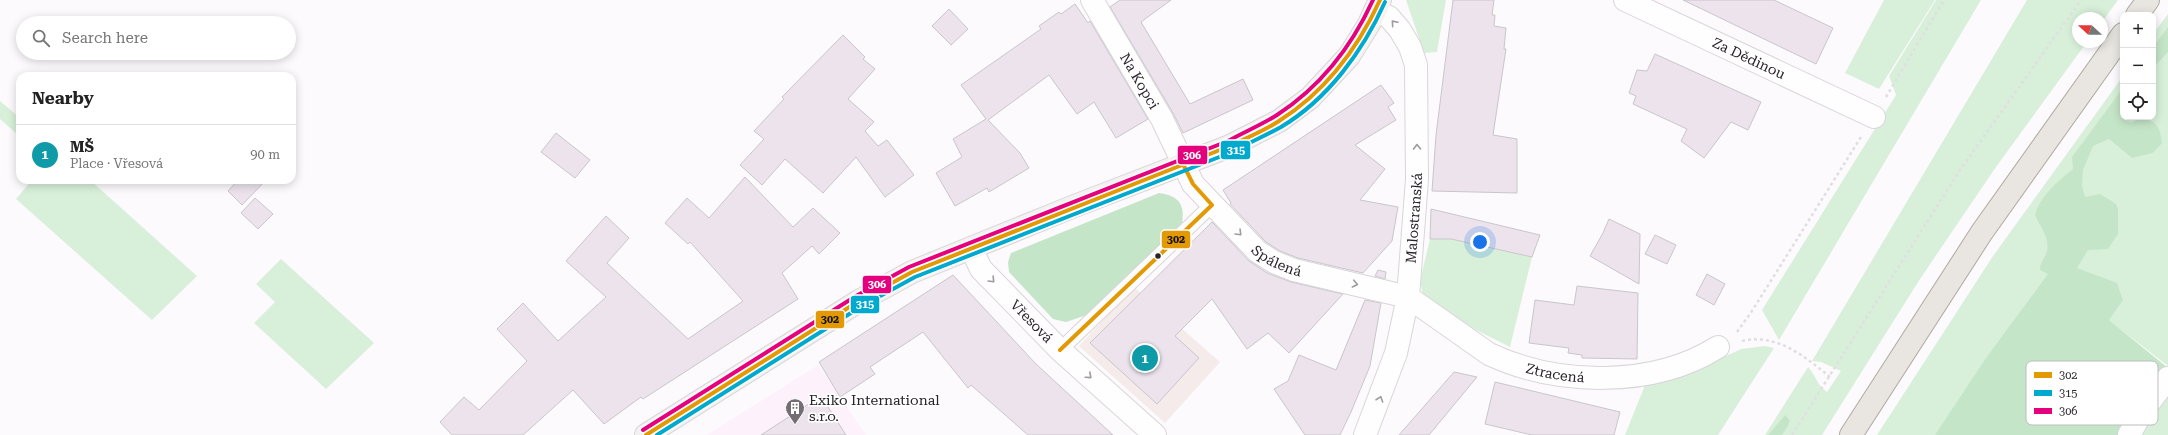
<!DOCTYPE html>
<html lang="en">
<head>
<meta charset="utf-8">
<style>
  :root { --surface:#fff; --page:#f6f6f6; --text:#222; --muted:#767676; --line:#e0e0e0; --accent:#726e73 }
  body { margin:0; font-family:"Roboto Serif",serif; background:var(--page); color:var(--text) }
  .controls { position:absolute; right:12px; top:12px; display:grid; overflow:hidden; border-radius:8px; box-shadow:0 2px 10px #0003 }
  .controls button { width:36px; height:36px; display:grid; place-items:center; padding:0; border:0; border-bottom:1px solid var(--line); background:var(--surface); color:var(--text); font:20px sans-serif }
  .compass { position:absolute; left:2072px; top:12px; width:36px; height:36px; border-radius:50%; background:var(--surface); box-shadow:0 2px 10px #0003; rotate:291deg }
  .you { position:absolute; left:1480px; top:242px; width:14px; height:14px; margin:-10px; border:3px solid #fff; border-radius:50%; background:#1a73e8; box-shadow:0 0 0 6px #1a73e833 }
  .badge { display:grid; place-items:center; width:26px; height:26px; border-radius:50%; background:var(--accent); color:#fff; font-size:13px; font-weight:700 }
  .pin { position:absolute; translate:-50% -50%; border:2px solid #fff; box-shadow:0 1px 4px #0006 }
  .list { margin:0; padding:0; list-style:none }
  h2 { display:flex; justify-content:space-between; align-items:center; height:52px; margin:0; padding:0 16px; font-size:17px }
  h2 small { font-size:13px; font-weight:400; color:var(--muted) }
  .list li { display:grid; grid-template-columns:26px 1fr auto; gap:12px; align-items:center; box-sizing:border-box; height:60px; padding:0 16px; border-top:1px solid var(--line) }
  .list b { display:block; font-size:15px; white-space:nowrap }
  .list p { margin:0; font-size:13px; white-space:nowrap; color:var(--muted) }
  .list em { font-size:13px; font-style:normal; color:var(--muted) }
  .icon { flex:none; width:22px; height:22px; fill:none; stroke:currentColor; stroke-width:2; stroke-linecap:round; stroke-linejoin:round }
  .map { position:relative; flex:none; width:2168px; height:435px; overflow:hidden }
  .search { position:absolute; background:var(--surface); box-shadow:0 2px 10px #0003; left:16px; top:16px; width:280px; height:44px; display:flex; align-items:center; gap:10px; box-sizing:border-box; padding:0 14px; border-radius:22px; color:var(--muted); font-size:15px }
  .panel { position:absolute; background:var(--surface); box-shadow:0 2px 10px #0003; left:16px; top:72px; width:280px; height:112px; border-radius:12px }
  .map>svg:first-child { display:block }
  .industrial { fill:#fdf1fc }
  .education { fill:#f4ebea }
  .green { fill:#d8f0da }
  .forest { fill:#c5e5c8 }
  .building { fill:#ece3ed; stroke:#c9c6c9 }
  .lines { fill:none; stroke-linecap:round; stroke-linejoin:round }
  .lane-casing { stroke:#d9d5d9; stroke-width:16 }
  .street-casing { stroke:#d9d5d9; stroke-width:24 }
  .secondary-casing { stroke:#d9d5d9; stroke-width:24 }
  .primary-casing { stroke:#afa9a0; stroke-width:24 }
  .path { stroke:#dfdfdf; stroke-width:2.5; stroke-dasharray:3 3; stroke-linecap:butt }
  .lane { stroke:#fffeff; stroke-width:14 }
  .street { stroke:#fffeff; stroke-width:22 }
  .secondary { stroke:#f4f2f0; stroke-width:22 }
  .primary { stroke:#e9e6e1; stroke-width:22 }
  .bus-1-casing { stroke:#fff; stroke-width:7 }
  .bus-2-casing { stroke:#fff; stroke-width:7 }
  .bus-3-casing { stroke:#fff; stroke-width:7 }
  .bus-1 { stroke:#e29904; stroke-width:4 }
  .bus-2 { stroke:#00a9ce; stroke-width:4 }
  .bus-3 { stroke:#e5007d; stroke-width:4 }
  .oneway { stroke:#9e9b9e }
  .bus-dot { fill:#272328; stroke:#fff; stroke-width:1.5 }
  .labels { text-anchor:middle; stroke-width:3.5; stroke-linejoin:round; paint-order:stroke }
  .street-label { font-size:14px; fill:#272328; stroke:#fff }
  .poi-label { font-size:14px; fill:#272328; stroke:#fff; text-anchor:start }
  .key { fill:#fff; stroke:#bebdbe; stroke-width:1 }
  .key-label { font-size:11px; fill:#272328 }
  .line-badge { stroke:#fff; stroke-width:1.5 }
  .badge-label { font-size:11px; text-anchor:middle; font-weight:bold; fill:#fff }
  .pale-badge-label { font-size:11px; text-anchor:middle; font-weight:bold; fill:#111 }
</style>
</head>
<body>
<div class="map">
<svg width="2168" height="435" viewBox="0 0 2168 435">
  <rect width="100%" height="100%" fill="#fdfafd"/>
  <polygon class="industrial" points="818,365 866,435 707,435"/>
  <polygon class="education" points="1134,287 1220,362 1165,423 1079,346"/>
  <g class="green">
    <polygon points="1406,0 1446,0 1437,52 1424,53"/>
    <polygon points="1884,0 1935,0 1879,89 1845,73"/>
    <polygon points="1936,0 1981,0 1779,340 1762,310 1896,95 1889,76"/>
    <path d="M2027,0H2118L2102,22V18H2078V42H2087L1996,167L1920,279L1822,435H1765L1808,367C1817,377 1816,384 1827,392L1841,371L1821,362L1812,361Z"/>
    <polygon points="2168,14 2168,366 2106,318 1996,435 1877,435 1993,256 2123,76 2123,117 2153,117 2153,34"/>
    <polygon points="0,101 20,118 20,137 0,119"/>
    <polygon points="32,180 90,180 197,276 152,320 16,199"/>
    <polygon points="1430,239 1451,239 1532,257 1510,347 1456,320 1423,295 1420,281"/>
    <polygon points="281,259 374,343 326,389 254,323 275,302 256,284"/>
    <polygon points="1765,346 1774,348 1718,435 1625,435 1645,385 1681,377 1741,349"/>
    <polygon points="2168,388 2168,435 2136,435"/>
  </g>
  <g class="forest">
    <polygon points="2168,27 2168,52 2153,68 2153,47"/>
    <path d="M2123,88V111L2120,117L2131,123L2142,117C2158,122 2160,128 2162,143L2153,153L2132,158L2109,139L2093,146L2083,170L2082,186L2085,197L2100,194L2116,204L2118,209V234L2108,249L2088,250L2077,268L2117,283L2123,300L2109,320L2168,368L2120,435H1935L1986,358L2048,274L2040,270C2040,261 2045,259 2047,251C2050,237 2040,227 2035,215C2040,196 2058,181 2073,169L2072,157Z"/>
    <path d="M1159,193C1179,196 1185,204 1182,224L1087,315L1066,322L1053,319L1009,272L1008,262L1011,253Z"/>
    <polygon points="1785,415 1790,420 1788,426 1782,435 1768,435"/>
  </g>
  <g class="building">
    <polygon points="1120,0 1171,0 1141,22 1190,104 1243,79 1253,100 1183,133 1173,113 1110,7"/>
    <polygon points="1453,0 1494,0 1492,15 1495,15 1494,26 1506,28 1504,49 1506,49 1493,135 1517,139 1517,193 1432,191 1436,135"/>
    <polygon points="1683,0 1774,0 1833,28 1816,64"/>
    <polygon points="1075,4 1088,23 1090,21 1148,119 1116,138 1094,102 1077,114 1049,75 988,120 1020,153 1029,168 989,192 987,188 955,206 936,173 962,157 953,139 986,119 961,85 1041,29 1039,26 1059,12 1061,14"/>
    <polygon points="949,9 968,29 951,45 932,26"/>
    <polygon points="843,35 865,57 863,59 875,69 848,99 874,122 865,131 878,146 887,140 914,175 885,197 856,157 823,193 785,159 762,185 740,165 764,139 754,131 784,99 782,97"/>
    <polygon points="1655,54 1761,102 1748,130 1731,122 1704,158 1681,141 1687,129 1633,104 1636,96 1629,93 1637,70 1647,71"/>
    <polygon points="1381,85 1394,103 1388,107 1396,120 1355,145 1385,169 1360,200 1398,207 1392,241 1363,273 1298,258 1280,251 1266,242 1230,204 1231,203 1223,190"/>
    <polygon points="556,133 590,160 575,178 541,152"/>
    <polygon points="745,177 793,227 813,208 840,233 819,254 812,246 782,273 798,299 643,399 641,397 604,424 573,390 523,435 452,435 440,422 464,397 479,410 527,361 497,329 523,303 558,341 606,297 566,261 606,216 629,238 607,263 688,339 743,301 690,242 688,244 665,223 687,198 709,218"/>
    <polygon points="238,180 266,180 242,205 228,191"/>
    <polygon points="255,198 273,214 258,229 241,213"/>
    <polygon points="1431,209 1540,235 1532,257 1451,239 1430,239"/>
    <polygon points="1609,219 1640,234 1639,284 1590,256 1603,233"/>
    <polygon points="1212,222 1249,261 1267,273 1291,282 1343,294 1289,353 1268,333 1247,349 1212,299 1175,336 1199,358 1157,404 1090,343"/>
    <polygon points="1655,235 1676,245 1667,264 1645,254"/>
    <polygon points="1378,270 1386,272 1385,279 1375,276"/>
    <polygon points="1707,274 1725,284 1714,305 1696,295"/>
    <polygon points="953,275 1036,364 1113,435 1028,435 971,385 968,388 923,332 870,367 875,374 840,397 819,362"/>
    <polygon points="1577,286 1638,293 1637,359 1582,358 1582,355 1568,353 1569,348 1529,343 1535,300 1574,305"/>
    <polygon points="1365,300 1381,303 1370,366 1351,412 1340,435 1305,435 1274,389 1288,381 1299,355 1336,370"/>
    <polygon points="1454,372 1477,377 1429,435 1399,435"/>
    <polygon points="1495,382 1620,412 1614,435 1532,435 1485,424"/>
    <polygon points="821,396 846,435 761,435"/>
  </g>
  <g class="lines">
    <g class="lane-casing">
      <polyline id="lane" points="1060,350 1212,205"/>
    </g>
    <g class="street-casing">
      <g id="street">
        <path id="s1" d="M1092,0L1162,119L1193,184L1258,252L1274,262L1294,270L1408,297L1489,354C1558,386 1653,388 1718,347"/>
        <path id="s2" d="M1625,0L1874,117"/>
        <path id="s3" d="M971,248L981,269L1060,350L1155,435"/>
        <path id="s4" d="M1365,435L1396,353L1408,297L1417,179L1416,65L1410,47L1400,30L1389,17L1375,11"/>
        <polyline points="2129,435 2142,412 2168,378"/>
      </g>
    </g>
    <g class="secondary-casing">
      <polyline id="secondary" points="646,435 859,301 912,272 1072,207 1230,146 1279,121 1310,98 1349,56 1369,24 1380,0"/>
    </g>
    <g class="primary-casing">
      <g id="primary">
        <polyline points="2137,15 2148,0"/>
        <polyline points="1851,435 1982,232 2123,34"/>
      </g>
    </g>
    <g class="path">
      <polyline points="1886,97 1944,0"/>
      <polyline points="1737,332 1752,311 1861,137"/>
      <path d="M1742,341C1777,333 1804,356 1830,377"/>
      <polyline points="1792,435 1960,170 2081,0"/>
    </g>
    <use href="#lane" class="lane"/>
    <use href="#street" class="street"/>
    <use href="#secondary" class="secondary"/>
    <use href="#primary" class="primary"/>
    <g class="bus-1-casing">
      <g id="bus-1">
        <polyline points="1060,350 1212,205 1193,184 1183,164"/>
        <path d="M646,435L859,301L912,272L1230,146C1246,138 1264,131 1279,121C1325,92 1358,48 1380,0"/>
      </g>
    </g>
    <g class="bus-2-casing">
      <path id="bus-2" d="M657,435L862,306L915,277L1232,152C1248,143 1265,136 1281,127C1328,99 1363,51 1385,2"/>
    </g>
    <g class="bus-3-casing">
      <path id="bus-3" d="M643,430L856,296L909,267L1228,141C1244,132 1261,125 1277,115C1320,87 1352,46 1373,0"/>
    </g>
    <use href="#bus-1" class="bus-1"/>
    <use href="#bus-2" class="bus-2"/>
    <use href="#bus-3" class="bus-3"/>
  </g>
  <defs><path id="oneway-chevron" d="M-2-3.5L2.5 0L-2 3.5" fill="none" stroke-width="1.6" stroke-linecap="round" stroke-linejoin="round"/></defs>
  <g class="oneway">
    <use href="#oneway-chevron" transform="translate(1394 23) rotate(-131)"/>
    <use href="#oneway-chevron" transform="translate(1417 147) rotate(-91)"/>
    <use href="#oneway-chevron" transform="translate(1239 233) rotate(45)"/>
    <use href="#oneway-chevron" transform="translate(992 280) rotate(46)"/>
    <use href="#oneway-chevron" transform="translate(1355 284) rotate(13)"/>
    <use href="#oneway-chevron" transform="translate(1089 376) rotate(42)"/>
    <use href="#oneway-chevron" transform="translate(1380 399) rotate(-71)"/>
  </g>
  <defs>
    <g id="building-pin" transform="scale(1)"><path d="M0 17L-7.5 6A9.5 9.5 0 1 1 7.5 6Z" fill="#726e73" stroke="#fff"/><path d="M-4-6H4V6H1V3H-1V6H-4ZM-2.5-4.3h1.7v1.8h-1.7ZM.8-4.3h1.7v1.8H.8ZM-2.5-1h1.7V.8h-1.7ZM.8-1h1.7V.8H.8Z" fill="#fff"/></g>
  </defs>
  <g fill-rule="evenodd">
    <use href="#building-pin" x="795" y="408"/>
  </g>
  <circle class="bus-dot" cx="1158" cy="256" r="3.5"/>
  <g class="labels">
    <g class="street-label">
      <text dy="5" stroke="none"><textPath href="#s2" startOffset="137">Za Dědinou</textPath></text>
      <text dy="5" stroke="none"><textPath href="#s1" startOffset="94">Na Kopci</textPath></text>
      <text dy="5" stroke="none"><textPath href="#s4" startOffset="224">Malostranská</textPath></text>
      <text dy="5" stroke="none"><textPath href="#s1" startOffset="325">Spálená</textPath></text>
      <text dy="5" stroke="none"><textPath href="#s3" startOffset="96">Vřesová</textPath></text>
      <text dy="5" stroke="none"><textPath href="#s1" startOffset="630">Ztracená</textPath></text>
    </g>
    <g class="poi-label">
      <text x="809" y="405">Exiko International<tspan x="809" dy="16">s.r.o.</tspan></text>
    </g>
  </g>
  <rect x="2026" y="361" width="132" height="64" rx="6" class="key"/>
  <rect x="2034" y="372" width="18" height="6" fill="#e29904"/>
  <rect x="2034" y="390" width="18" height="6" fill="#00a9ce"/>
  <rect x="2034" y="408" width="18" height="6" fill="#e5007d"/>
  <g class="key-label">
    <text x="2059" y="379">302</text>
    <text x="2059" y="397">315</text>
    <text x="2059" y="415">306</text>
  </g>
  <g class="line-badge">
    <rect x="1220" y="140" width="31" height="20" rx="4" fill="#00a9ce"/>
    <rect x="1177" y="145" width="31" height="20" rx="4" fill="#e5007d"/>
    <rect x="1161" y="230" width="30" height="19" rx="4" fill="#e29904"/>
    <rect x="862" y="275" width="30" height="19" rx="4" fill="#e5007d"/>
    <rect x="850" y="295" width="30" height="19" rx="4" fill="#00a9ce"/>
    <rect x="815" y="310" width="30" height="19" rx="4" fill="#e29904"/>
  </g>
  <g class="badge-label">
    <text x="1236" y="154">315</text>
    <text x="1192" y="159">306</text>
    <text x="877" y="288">306</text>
    <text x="865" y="308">315</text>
  </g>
  <g class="pale-badge-label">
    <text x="1176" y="243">302</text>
    <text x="830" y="323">302</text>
  </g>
</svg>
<div class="controls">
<button>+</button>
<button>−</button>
<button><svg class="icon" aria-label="locate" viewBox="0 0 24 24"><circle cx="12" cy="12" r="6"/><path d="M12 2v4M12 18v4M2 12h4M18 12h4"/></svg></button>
</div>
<svg class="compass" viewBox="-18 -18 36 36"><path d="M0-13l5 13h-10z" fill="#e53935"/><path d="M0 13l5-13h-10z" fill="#767676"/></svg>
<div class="you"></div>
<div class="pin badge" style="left:1145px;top:358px;background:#0f9aa8">1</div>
<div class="search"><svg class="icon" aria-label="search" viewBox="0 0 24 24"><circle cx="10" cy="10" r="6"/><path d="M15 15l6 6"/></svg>Search here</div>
<section class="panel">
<h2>Nearby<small></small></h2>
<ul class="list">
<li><span class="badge" style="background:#0f9aa8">1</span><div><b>MŠ</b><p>Place · Vřesová</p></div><em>90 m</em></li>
</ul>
</section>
</div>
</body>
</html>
